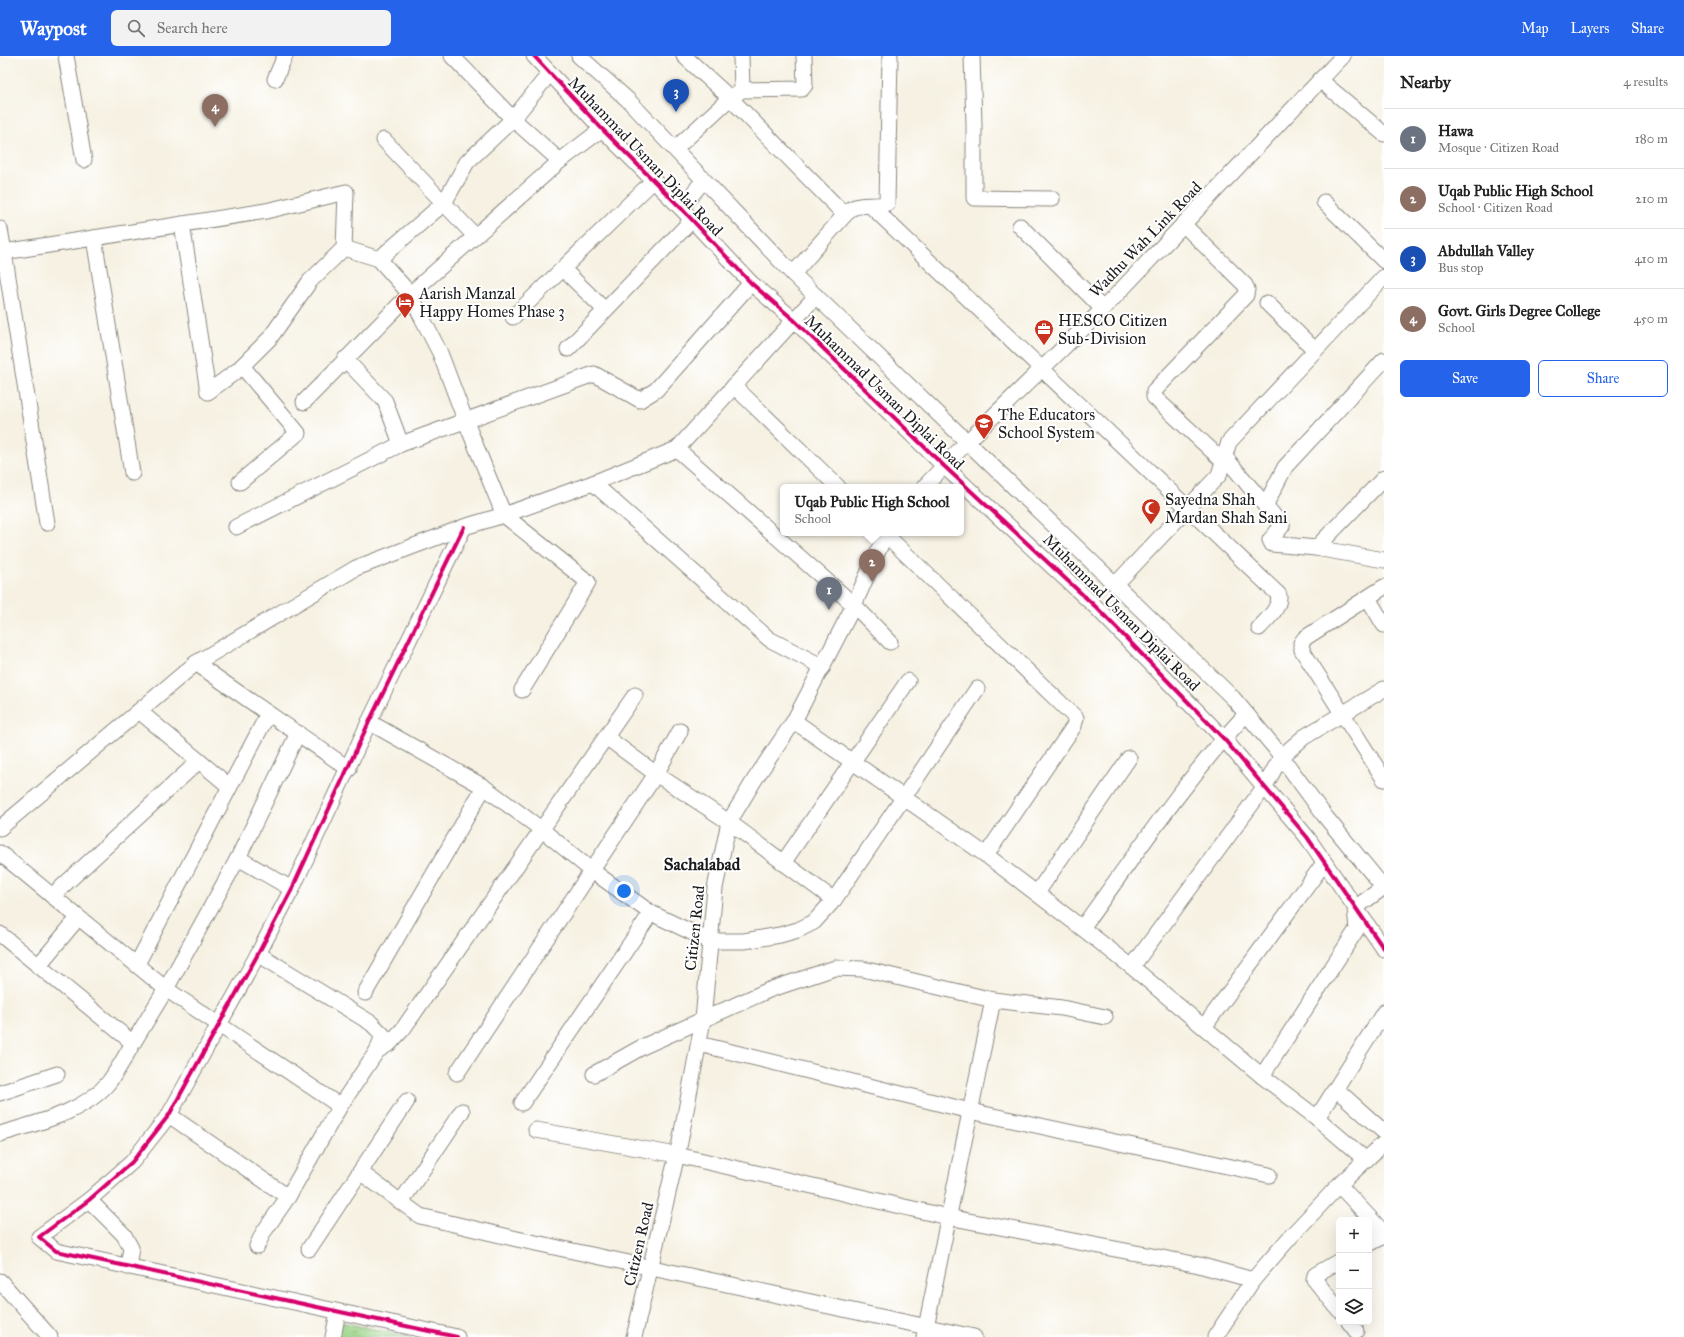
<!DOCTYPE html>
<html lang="en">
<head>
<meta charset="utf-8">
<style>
  :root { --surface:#fff; --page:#f2f2f2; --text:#222; --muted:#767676; --line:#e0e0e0; --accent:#2563eb }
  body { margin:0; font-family:"IM FELL Great Primer",serif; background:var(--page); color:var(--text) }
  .controls { position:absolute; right:12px; bottom:12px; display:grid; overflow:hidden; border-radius:6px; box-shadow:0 4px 16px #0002 }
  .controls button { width:36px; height:36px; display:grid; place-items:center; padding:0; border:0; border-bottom:1px solid var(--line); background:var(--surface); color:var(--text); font:20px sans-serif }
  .you { position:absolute; left:624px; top:835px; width:14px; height:14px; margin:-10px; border:3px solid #fff; border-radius:50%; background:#1a73e8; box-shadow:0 0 0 6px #1a73e833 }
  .badge { display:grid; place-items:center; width:26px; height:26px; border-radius:50%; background:var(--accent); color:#fff; font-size:13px; font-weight:700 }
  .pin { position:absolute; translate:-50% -33px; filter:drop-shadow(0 1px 2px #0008) }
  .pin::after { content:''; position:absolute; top:21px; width:14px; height:12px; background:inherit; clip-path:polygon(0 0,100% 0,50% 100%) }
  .popup { position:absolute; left:780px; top:428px; width:184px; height:52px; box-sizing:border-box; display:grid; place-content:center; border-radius:6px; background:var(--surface); filter:drop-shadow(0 1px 3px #0005); font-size:13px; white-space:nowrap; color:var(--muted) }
  .popup b { font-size:15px; color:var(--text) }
  .popup::after { content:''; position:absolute; left:50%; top:100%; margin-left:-8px; border:8px solid transparent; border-top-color:var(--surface) }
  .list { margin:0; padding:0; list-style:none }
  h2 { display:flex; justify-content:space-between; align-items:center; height:52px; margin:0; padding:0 16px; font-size:17px }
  h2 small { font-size:13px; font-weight:400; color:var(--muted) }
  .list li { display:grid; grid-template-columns:26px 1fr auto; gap:12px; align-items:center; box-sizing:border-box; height:60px; padding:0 16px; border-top:1px solid var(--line) }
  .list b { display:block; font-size:15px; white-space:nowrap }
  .list p { margin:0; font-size:13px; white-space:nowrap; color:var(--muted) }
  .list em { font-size:13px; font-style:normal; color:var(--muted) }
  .actions { display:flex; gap:8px; padding:12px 16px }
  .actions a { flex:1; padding:9px 0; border:1px solid var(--accent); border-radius:6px; text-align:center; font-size:14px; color:var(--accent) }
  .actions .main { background:var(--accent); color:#fff }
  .icon { flex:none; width:22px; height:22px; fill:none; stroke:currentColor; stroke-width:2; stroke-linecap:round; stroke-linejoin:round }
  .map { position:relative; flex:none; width:1384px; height:1281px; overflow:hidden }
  header { display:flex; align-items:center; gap:24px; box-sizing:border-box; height:56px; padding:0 20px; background:var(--accent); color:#fff }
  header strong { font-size:19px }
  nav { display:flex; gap:22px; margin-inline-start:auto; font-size:14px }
  .search { width:280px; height:36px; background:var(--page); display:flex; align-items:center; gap:10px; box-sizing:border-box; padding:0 14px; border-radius:6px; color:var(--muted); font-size:15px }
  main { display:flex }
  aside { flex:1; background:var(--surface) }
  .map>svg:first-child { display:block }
  .park { fill:url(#park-tufts); stroke:#5c7852 }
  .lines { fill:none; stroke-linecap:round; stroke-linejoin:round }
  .minor-casing { stroke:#89867f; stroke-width:17 }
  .minor { stroke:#fff; stroke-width:15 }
  .cycleway-casing { stroke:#fff; stroke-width:6 }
  .cycleway { stroke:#d6006c; stroke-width:4 }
  .labels { text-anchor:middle; stroke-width:4; stroke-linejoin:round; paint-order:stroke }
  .street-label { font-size:16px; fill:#1c1c1c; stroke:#fff }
  .poi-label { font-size:16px; fill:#1c1c1c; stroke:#fff; text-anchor:start }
  .neighbourhood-label { font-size:17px; font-weight:bold; fill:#1c1c1c; stroke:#fff }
</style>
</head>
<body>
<header>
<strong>Waypost</strong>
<div class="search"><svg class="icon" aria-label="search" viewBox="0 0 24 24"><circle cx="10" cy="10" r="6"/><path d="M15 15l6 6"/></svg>Search here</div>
<nav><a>Map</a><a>Layers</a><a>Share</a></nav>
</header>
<main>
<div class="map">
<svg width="1384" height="1281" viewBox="0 0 1384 1281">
  <defs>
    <pattern id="park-tufts" width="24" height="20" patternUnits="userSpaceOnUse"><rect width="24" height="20" fill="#9bd589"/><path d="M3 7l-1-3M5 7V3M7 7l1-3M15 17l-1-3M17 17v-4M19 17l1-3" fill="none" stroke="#85b676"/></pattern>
  </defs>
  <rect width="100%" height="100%" fill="#fff"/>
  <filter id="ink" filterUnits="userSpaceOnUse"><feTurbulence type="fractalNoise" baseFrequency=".025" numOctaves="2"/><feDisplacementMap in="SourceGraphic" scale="8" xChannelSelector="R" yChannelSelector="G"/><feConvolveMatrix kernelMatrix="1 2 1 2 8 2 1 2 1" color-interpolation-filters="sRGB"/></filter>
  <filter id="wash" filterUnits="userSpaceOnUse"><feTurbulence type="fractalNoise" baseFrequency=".012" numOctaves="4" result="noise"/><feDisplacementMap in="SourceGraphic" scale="16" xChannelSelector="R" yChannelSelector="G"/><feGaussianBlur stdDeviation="0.9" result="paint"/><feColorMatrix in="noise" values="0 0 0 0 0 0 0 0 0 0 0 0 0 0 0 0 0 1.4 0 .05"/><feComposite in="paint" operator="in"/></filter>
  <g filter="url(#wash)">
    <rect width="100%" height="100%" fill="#f6f1e2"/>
    <polygon class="park" points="340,1266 412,1281 337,1281"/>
  </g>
  <g filter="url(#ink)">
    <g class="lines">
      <g class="minor-casing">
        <g id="minor">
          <polyline points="66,0 84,104"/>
          <polyline points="452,0 513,63 560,105 602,73"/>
          <polyline points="534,0 602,73 681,152 751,227 794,264 944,410 1097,552 1224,683 1307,781 1384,893"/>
          <polyline points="579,0 628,44 793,218 1233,642 1275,692 1324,759 1384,832"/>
          <polyline points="684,0 730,42 845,159"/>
          <polyline points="741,0 742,34"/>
          <polyline points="972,0 974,69 974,142 1052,143"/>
          <polyline points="275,23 285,0"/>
          <polyline points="1320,24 1384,78"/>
          <polyline points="384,84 475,180"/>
          <polyline points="675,93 730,42 742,34 802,33 805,29 804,0"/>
          <polyline points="1324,146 1384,205"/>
          <path d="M871,150L1279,539C1280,553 1267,563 1259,572"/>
          <polyline points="681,152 703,125"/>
          <polyline points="1184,169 1245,229 1247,233 1246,239 1154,335 1154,341 1223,405"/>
          <polyline points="1020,170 1103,253"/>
          <polyline points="0,173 4,196 0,196"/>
          <polyline points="94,182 132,417"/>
          <polyline points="344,192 379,203 410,238 440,297 466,366 504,459 588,526 522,634"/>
          <polyline points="379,203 444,147 467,106 513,63 550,17"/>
          <polyline points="564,214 605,254"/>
          <path d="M793,218L849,154C860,146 875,152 887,147L890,0"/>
          <polyline points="1267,247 1315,294"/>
          <polyline points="513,261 653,125"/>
          <polyline points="568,293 692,164"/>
          <polyline points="345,303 385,345 401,388"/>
          <polyline points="734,330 838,431"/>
          <polyline points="304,346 410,238 560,105"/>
          <polyline points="677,393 854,549 890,586"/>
          <polyline points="1225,401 1280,467 1282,470 1270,484 1272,488 1316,492 1384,504"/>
          <polyline points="240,426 298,377 242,310"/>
          <polyline points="593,427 769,583 823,611"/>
          <polyline points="924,431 967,386 1103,253 1343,0"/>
          <polyline points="1265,450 1285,411 1384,304"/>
          <polyline points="47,467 4,196 266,155 346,136 344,192 310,225 270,282 238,314 208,336 182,168"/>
          <polyline points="236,471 401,388 594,318 640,344 656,334 751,227"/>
          <polyline points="884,477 1076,662 1074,670 986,799"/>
          <polyline points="1316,492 1384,422"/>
          <polyline points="1116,528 1219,419 1229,386 1384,221"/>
          <polyline points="1384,531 1305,582 1301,587 1302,594 1384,723"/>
          <polyline points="1368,542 1384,569"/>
          <path d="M196,607C246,643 298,677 349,713"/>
          <polyline points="139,655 229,730"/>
          <polyline points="794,665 986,799 1082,872 1132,911 1262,1020 1317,1062 1366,1104"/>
          <polyline points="369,666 484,731 541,773 591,814 651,857 710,885 744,885 780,879 798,874 814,866 834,844 729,766 656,718 606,681"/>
          <polyline points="0,772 196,607 356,512 464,471 504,459 593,427 677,393 816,240"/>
          <polyline points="0,797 166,933 340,1050"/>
          <polyline points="238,802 292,833"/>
          <polyline points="783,807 908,625"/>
          <polyline points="1037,837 1129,702"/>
          <polyline points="52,840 199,705"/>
          <polyline points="834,844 977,633"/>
          <path d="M1082,872C1135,799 1185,724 1246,658"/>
          <polyline points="0,878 133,987 166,933 238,802 298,677"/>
          <polyline points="137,908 268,658"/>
          <polyline points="38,910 78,862"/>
          <polyline points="1132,911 1265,730 1281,701 1304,681 1384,633"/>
          <polyline points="365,937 484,731"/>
          <polyline points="1204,971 1324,807"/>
          <polyline points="699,988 970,1055 1269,1119"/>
          <polyline points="377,995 390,987 403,973 635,639"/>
          <polyline points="457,1017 656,718 680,675"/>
          <polyline points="594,1018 642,991 769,934 835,912 863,913 993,944 1062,952 1105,961"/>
          <polyline points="1262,1020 1357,873 1355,852 1384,831"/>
          <polyline points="1336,1033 1384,1076"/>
          <polyline points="0,1037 57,1018"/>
          <polyline points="522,1047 651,857"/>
          <polyline points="169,1059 288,1141"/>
          <polyline points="1317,1062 1384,956"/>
          <polyline points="536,1074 677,1099 948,1161 1199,1209 1253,1224"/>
          <path d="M0,1078C36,1067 84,1057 109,1026C118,1014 125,1001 133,987"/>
          <polyline points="360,1116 420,1160 517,1183 974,1281"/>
          <polyline points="1339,1129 1384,1177"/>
          <polyline points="89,1144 124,1179 131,1192 128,1211"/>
          <polyline points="401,1146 462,1055"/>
          <polyline points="1369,1188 1384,1180"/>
          <polyline points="257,1190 263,1177 288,1141 340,1050 377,995 383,979 371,967 258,898"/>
          <polyline points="309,1193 407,1045"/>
          <polyline points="1339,1205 1315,1219 1314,1223 1339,1254"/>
          <polyline points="0,1225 50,1281"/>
          <polyline points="1349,1266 1356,1275"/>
          <polyline points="333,1281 338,1256"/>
          <polyline points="457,1281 56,1195 39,1181 89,1144 132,1106 169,1059 258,898 292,833 369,666 464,471"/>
          <polyline points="634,1281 680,1086 703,964 715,832 729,766 755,723 794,665 854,549 886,477"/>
          <polyline points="924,1281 993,944"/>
          <polyline points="1215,1281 1253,1224 1292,1179 1339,1129 1384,1087"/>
        </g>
      </g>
      <use href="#minor" class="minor"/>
      <g class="cycleway-casing">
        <g id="cycleway">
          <polyline points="534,0 602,73 681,152 751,227 794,264 944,410 1097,552 1224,683 1307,781 1384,893"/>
          <polyline points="457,1281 56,1195 39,1181 89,1144 132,1106 169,1059 258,898 292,833 369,666 464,471"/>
        </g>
      </g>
      <use href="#cycleway" class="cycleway"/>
    </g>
  </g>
  <defs>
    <g id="hotel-pin" transform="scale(1)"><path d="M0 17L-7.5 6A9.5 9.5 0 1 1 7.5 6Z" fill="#c8321e" stroke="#fff"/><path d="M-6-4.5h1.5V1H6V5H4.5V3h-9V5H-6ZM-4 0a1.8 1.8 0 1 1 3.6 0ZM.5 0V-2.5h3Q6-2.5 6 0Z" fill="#fff"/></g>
    <g id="office-pin" transform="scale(1)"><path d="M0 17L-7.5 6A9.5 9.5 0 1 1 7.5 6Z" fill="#c8321e" stroke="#fff"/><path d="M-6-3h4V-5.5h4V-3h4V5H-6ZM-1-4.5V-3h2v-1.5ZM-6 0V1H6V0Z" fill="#fff"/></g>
    <g id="school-pin" transform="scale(1)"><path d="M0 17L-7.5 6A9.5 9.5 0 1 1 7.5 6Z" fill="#c8321e" stroke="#fff"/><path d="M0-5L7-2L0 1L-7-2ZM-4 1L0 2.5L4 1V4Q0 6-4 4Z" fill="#fff"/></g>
    <g id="mosque-pin" transform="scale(1)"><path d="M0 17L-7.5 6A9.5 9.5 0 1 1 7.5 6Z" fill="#c8321e" stroke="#fff"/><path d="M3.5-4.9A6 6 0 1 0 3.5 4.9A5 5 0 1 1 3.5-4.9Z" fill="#fff"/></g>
  </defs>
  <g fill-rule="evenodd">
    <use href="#hotel-pin" x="405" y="246"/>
    <use href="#office-pin" x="1044" y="273"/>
    <use href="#school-pin" x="984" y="367"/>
    <use href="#mosque-pin" x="1151" y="452"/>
  </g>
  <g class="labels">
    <g class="street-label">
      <text transform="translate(646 100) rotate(46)" y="6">Muhammad Usman Diplai Road</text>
      <text transform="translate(1145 183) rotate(-46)" y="6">Wadhu Wah Link Road</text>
      <text transform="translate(885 336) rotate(44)" y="6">Muhammad Usman Diplai Road</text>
      <text transform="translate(1122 556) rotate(45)" y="6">Muhammad Usman Diplai Road</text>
      <text transform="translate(694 872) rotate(-84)" y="6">Citizen Road</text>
      <text transform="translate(638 1188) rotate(-77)" y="6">Citizen Road</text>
    </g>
    <g class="poi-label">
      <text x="419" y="243">Aarish Manzal<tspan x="419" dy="18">Happy Homes Phase 3</tspan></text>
      <text x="1058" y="270">HESCO Citizen<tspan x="1058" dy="18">Sub-Division</tspan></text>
      <text x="998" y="364">The Educators<tspan x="998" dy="18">School System</tspan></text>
      <text x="1165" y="449">Sayedna Shah<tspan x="1165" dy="18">Mardan Shah Sani</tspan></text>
    </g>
    <g class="neighbourhood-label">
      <text x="702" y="814">Sachalabad</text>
    </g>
  </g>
</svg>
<div class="controls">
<button>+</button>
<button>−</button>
<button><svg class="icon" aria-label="layers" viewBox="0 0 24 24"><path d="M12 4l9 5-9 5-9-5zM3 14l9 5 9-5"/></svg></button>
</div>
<div class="you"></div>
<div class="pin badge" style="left:829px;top:554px;background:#6b7280">1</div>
<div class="pin badge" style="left:872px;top:526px;background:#8d6e63">2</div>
<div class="popup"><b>Uqab Public High School</b>School</div>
<div class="pin badge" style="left:676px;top:56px;background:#1a4fb4">3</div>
<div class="pin badge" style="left:215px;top:71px;background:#8d6e63">4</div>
</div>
<aside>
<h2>Nearby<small>4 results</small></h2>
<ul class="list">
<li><span class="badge" style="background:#6b7280">1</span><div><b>Hawa</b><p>Mosque · Citizen Road</p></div><em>180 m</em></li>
<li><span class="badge" style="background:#8d6e63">2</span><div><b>Uqab Public High School</b><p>School · Citizen Road</p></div><em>210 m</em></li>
<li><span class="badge" style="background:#1a4fb4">3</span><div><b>Abdullah Valley</b><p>Bus stop</p></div><em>410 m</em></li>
<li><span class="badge" style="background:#8d6e63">4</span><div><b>Govt. Girls Degree College</b><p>School</p></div><em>450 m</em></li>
</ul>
<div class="actions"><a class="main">Save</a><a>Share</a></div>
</aside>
</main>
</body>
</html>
